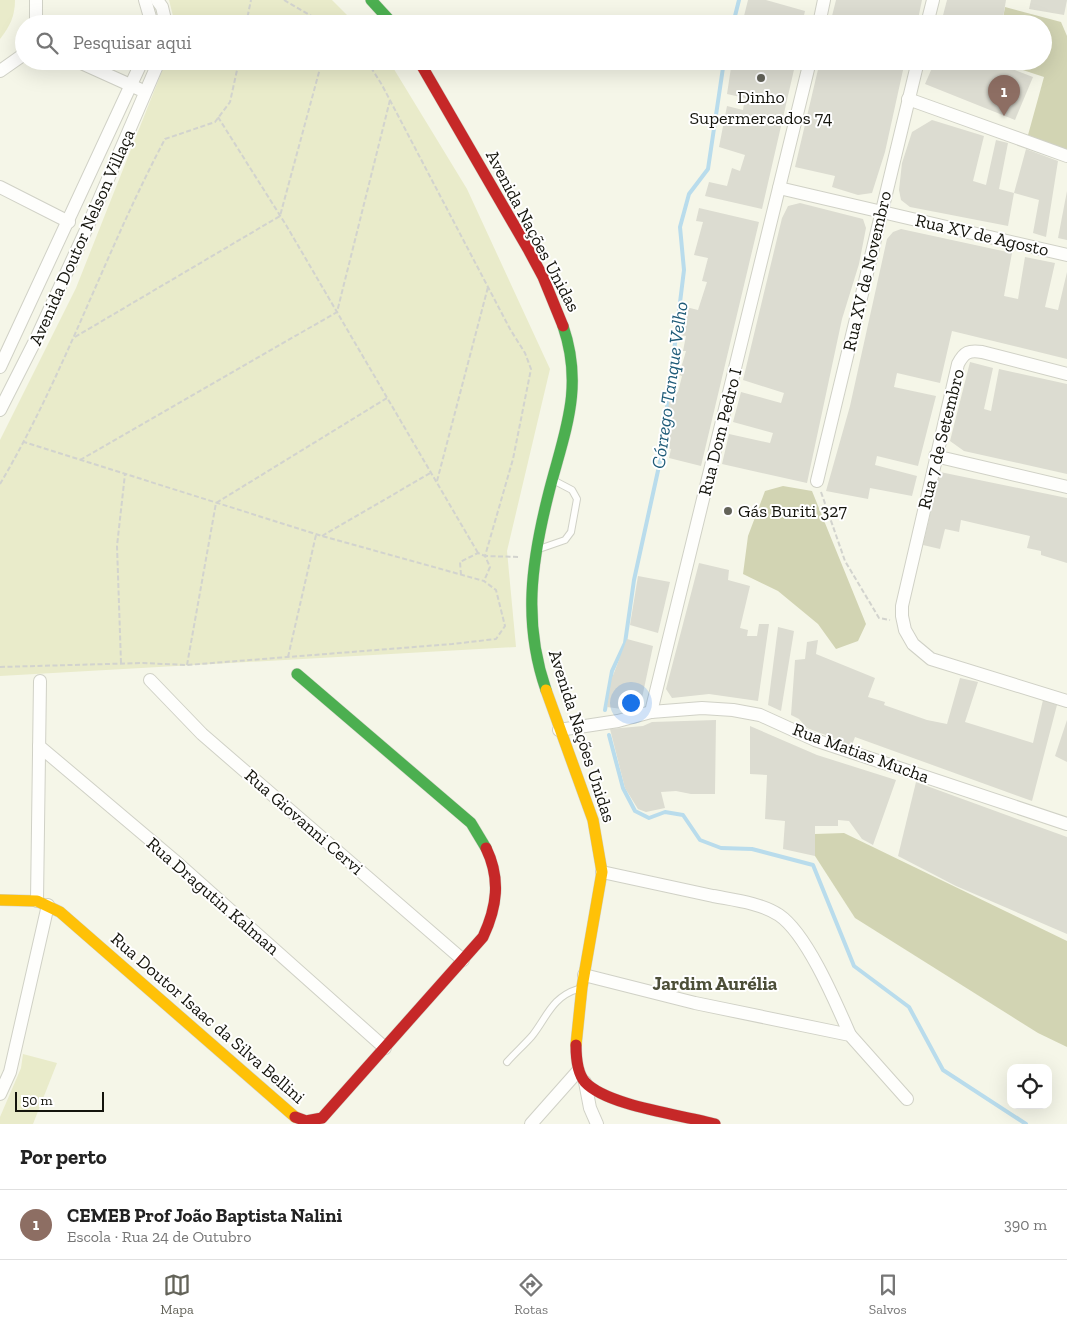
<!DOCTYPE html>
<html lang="pt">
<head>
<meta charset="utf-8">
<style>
  :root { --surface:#fff; --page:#f6f6f6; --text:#222; --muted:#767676; --line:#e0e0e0; --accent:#636359 }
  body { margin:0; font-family:"Zilla Slab",serif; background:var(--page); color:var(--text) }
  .controls { position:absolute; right:15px; bottom:15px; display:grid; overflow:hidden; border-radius:10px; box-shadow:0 5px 20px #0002 }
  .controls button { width:45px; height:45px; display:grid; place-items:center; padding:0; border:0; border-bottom:1px solid var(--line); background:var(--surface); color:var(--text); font:25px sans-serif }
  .scale { position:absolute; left:15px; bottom:12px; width:89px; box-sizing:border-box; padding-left:5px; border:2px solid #14140c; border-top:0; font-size:14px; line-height:18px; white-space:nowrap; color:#14140c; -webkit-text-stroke:4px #fff; paint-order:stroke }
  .you { position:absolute; left:630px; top:702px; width:18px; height:18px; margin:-12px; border:4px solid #fff; border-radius:50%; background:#1a73e8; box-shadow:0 0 0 8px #1a73e833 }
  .badge { display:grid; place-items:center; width:32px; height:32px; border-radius:50%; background:var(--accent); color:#fff; font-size:16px; font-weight:700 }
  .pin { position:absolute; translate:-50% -41px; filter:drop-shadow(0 1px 2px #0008) }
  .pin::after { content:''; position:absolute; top:26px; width:18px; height:15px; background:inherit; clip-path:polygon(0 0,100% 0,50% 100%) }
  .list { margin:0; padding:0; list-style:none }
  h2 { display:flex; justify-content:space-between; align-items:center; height:65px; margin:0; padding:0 20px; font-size:21px }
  h2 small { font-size:16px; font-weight:400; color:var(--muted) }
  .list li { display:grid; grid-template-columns:32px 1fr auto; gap:15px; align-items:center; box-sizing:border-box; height:70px; padding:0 20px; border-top:1px solid var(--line) }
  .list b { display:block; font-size:19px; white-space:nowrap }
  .list p { margin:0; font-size:16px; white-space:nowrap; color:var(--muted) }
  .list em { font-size:16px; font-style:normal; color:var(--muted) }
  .icon { flex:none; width:28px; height:28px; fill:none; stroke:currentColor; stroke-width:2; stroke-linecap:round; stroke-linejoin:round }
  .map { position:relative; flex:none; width:1067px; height:1124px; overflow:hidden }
  .search { position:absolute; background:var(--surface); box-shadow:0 5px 20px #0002; left:15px; right:15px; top:15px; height:55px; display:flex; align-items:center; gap:12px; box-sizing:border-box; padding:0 18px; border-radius:28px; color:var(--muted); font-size:19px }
  .sheet { height:135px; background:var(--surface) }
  nav { display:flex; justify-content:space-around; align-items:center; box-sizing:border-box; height:70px; border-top:1px solid var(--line); background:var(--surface); font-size:14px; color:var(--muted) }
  nav a { display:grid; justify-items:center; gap:2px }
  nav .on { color:var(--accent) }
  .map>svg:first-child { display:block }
  .green { fill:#e9ebca }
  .forest { fill:#d2d4b3 }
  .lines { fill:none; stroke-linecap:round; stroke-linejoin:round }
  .stream { stroke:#b9dcec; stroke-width:4 }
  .building { fill:#dcdcd1 }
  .lane-casing { stroke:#d0d1c6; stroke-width:8 }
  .street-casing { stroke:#d0d1c6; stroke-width:14 }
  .fast-casing { stroke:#d0d1c6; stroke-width:12 }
  .slow-casing { stroke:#d0d1c6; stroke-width:12 }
  .jam-casing { stroke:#d0d1c6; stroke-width:12 }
  .path { stroke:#d2d3ce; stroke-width:2; stroke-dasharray:5 2.5; stroke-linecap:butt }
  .lane { stroke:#fefefc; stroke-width:6 }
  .street { stroke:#fefefc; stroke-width:12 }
  .fast { stroke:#4caf50; stroke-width:11 }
  .slow { stroke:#ffc107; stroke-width:11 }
  .jam { stroke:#c62828; stroke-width:11 }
  .poi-dot { fill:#636359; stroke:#fff; stroke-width:2 }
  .labels { text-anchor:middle; stroke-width:4; stroke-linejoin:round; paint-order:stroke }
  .poi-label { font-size:18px; fill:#14140c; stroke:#fff }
  .street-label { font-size:18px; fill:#14140c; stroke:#fff }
  .water-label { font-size:19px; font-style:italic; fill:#205c79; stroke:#fff }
  .neighbourhood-label { font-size:19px; font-weight:bold; fill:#4c4e38; stroke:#fff }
</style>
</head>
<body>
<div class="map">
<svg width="1067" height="1124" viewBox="0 0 1067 1124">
  <rect width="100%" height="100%" fill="#f5f6e8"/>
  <g class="green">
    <path d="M0,0H15C15,16 10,26 0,39Z"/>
    <polygon points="169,0 332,0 356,24 175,24"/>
    <polygon points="166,61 389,61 467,189 550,369 507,551 516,647 0,676 0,440 76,288"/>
    <polygon points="23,1054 57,1063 33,1124 0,1124 0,1117 21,1068"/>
  </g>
  <g class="forest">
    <polygon points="1005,7 1061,22 1067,36 1067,150 1028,135 1044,77 996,61 1043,61 1043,24 1002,24"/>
    <polygon points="783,486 812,491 866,624 858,641 836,649 818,624 778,591 743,574 748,536 765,491"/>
    <polygon points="844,833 1067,941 1067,1047 1038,1033 855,918 815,856 815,834"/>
  </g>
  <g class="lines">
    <g class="stream">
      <polyline points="733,24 739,0"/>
      <polyline points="605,710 612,671 625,643 634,580 661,457 684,270 680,227 689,194 708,169 724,61"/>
      <polyline points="609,735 623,788 635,811 649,818 665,812 683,815 700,840 721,848 752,849 813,865 854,966 909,1007 943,1070 1026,1124"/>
    </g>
  </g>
  <g class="building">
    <polygon points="748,0 766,0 805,11 802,24 742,24"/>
    <polygon points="836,0 922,0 917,24 830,24"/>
    <polygon points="947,0 1006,0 1002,24 941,23"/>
    <polygon points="1031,0 1067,0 1064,15 1029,9"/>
    <polygon points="732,61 796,61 762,209 705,196 709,182 727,186 732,168 740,171 745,155 719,147 727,106 743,110 745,98 727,94"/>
    <polygon points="820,61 905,61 885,152 872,193 858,195 832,187 835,176 795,167"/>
    <polygon points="935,61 991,61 1033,77 1015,120 925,84"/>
    <polygon points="932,120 984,136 973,181 986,185 996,140 1008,143 999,189 1014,193 1008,226 910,207 901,200 899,190 902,163 912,132"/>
    <polygon points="1026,149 1058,161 1046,237 1033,233 1039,200 1014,193"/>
    <polygon points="1067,191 1067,240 1058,238"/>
    <polygon points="800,203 863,219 866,228 859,264 842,319 807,483 722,464 729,434 770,443 773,433 733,422 741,392 781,403 784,393 743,380 782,218 788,206"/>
    <polygon points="699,208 759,222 701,466 669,458 671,449 665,448 670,390 678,392 682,376 679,375 686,351 683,351 686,336 678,335 686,307 698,310 707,282 702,281 708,258 694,255 703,222 696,221"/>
    <polygon points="901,229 1012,253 1004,296 1018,299 1025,257 1055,263 1045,307 1058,310 1067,272 1067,359 952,331 940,383 897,373 894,387 936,396 918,466 877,456 875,465 917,476 912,496 870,488 868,499 826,491 850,406 887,239 893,232"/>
    <polygon points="970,362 993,368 984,409 991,411 999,369 1067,384 1067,474 964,451 950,441"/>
    <polygon points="940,472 1067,498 1067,563 1041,555 1041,551 1027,548 1030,536 961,520 959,532 945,529 940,549 923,545"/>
    <polygon points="699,563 729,570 728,580 750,586 740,628 748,630 747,636 757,636 759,624 769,624 758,701 709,694 672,698 666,689"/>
    <polygon points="638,576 670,582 658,633 630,625"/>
    <polygon points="778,627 794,631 781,711 768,705"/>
    <polygon points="627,639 653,646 642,698 622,709 607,707 612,678"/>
    <polygon points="818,640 816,654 875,678 868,697 885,702 884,705 927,720 947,724 960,678 978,682 965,722 1033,743 1043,700 1057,705 1032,801 855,737 852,745 807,728 799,719 791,715 795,660 805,659 807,642"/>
    <polygon points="716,720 715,794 691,794 676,791 661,792 665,808 646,812 638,809 625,788 610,729 643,726 652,722"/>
    <polygon points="1067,720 1067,762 1055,756"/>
    <polygon points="750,726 817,755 896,780 873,845 862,839 849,821 838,820 838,826 815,826 815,856 783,849 785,821 765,819 767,775 750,774"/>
    <polygon points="916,782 1067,837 1067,934 956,886 898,856"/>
  </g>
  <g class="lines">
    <g class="lane-casing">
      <g id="lane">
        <polyline points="539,549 565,540 571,532 577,499 572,490 553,480"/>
        <path d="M507,1062C515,1053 524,1045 532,1036C547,1017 552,997 578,989"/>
      </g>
    </g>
    <g class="street-casing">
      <g id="street">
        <polyline points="36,0 36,24"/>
        <polyline points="145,0 152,24"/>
        <polyline points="157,0 162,7 166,24"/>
        <polyline points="819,24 824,0"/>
        <polyline points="927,24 933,0"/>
        <polyline points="77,61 139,89"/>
        <polyline points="0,71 20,57 24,52"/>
        <polyline points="908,99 1067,156"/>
        <polyline points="0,187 69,222"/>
        <polyline points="779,188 1067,255"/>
        <polyline points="0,367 142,61"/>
        <path d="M1067,374L982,352C969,350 964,352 958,364L902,606V616L905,630L913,644L931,659L1067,701"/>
        <polyline points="0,410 36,339 86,230 159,61"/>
        <polyline points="935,456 1067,487"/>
        <polyline points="817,481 918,61"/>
        <polyline points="150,680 202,734 463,960"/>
        <polyline points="651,712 810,61"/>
        <polyline points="559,730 618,721 651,712 702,708 733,710 760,715 815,740 1067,824"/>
        <polyline points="39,746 174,860 385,1048"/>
        <path d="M602,872C639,880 676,888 713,896C734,900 761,903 779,915C807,934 836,1003 850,1035"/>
        <polyline points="37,901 40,681"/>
        <polyline points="584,975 695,1003 850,1035 907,1099"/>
        <polyline points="585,1082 590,1108 597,1124"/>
        <polyline points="0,1094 10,1072 48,905"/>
        <polyline points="531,1124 578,1071"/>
      </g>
    </g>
    <g class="fast-casing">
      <g id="fast">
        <polyline points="371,0 393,24"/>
        <polyline points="297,674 471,823 486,848"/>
        <path d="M546,690C523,623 531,564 548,496C563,435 585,390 563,326"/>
      </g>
    </g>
    <g class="slow-casing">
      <g id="slow">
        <polyline points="546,690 593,820 602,872 582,987 576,1045"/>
        <polyline points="0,900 37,901 60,912 295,1117"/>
      </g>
    </g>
    <g class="jam-casing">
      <g id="jam">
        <polyline points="419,61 528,249 543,277 563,326"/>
        <path d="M576,1045C576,1057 577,1073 585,1082C607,1106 683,1115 715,1124"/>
        <path d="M295,1117L306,1121L322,1118L483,937C497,907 501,879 486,848"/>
      </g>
    </g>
    <g class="path">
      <polyline points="284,0 325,24"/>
      <polyline points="246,24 251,0"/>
      <polyline points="367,61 382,85 510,329 525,353 531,369 513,459 485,556 519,557"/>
      <polyline points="218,117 286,225 478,553"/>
      <polyline points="75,337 280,216 322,61"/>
      <polyline points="80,460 337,312 390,100"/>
      <polyline points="437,481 488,287"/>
      <path d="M0,484C65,374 105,252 165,139L215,122L230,102L239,61"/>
      <polyline points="821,492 845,561 879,618 890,620"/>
      <polyline points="322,536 432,472"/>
      <polyline points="461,575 460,562 478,553 485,556 490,567 484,581"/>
      <polyline points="288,657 316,535"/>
      <polyline points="121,663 117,546 125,474"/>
      <polyline points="187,665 216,503 387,398"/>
      <polyline points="0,667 143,663 187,665 452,644 496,639 505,626 496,590 484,581 322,536 24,442"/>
    </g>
    <use href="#lane" class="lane"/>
    <use href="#street" class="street"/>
    <use href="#fast" class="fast"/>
    <use href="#slow" class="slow"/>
    <use href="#jam" class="jam"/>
  </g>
  <g class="poi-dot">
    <circle cx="761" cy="78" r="5"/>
    <circle cx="728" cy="511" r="5"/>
  </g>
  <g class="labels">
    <g class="poi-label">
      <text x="761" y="103">Dinho<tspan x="761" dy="21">Supermercados 74</tspan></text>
      <text x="738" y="517" text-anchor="start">Gás Buriti 327</text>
    </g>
    <g class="street-label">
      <text transform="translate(533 231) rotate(62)" y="6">Avenida Nações Unidas</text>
      <text transform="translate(982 235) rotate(13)" y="6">Rua XV de Agosto</text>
      <text transform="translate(82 237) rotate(-66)" y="6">Avenida Doutor Nelson Villaça</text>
      <text transform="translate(867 271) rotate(-77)" y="6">Rua XV de Novembro</text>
      <text transform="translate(720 432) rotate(-76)" y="6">Rua Dom Pedro I</text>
      <text transform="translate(941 439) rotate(-76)" y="6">Rua 7 de Setembro</text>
      <text transform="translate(582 736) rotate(72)" y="6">Avenida Nações Unidas</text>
      <text transform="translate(861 753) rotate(20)" y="6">Rua Matias Mucha</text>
      <text transform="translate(304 822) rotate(41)" y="6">Rua Giovanni Cervi</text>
      <text transform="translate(213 896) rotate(41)" y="6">Rua Dragutin Kalman</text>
      <text transform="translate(208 1018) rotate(41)" y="6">Rua Doutor Isaac da Silva Bellini</text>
    </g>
    <g class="water-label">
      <text transform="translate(669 385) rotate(-82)" y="7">Córrego Tanque Velho</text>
    </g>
    <g class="neighbourhood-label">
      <text x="715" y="990">Jardim Aurélia</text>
    </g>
  </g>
</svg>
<div class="controls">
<button><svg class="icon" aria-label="locate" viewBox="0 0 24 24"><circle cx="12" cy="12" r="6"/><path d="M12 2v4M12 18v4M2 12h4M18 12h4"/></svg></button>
</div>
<div class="scale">50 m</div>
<div class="you"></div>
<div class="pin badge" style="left:1004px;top:116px;background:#8d6e63">1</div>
<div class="search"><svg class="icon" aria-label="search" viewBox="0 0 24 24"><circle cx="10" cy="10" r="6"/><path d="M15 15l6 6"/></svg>Pesquisar aqui</div>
</div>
<section class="sheet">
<h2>Por perto<small></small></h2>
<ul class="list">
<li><span class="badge" style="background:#8d6e63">1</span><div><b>CEMEB Prof João Baptista Nalini</b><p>Escola · Rua 24 de Outubro</p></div><em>390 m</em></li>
</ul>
</section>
<nav>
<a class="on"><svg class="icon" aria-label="map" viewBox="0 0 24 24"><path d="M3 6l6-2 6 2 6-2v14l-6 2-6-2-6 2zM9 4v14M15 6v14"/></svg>Mapa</a>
<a><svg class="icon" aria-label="directions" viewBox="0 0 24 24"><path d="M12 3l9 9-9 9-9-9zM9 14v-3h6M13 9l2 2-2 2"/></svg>Rotas</a>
<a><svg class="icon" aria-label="saved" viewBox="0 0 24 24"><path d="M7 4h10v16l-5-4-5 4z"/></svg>Salvos</a>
</nav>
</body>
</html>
